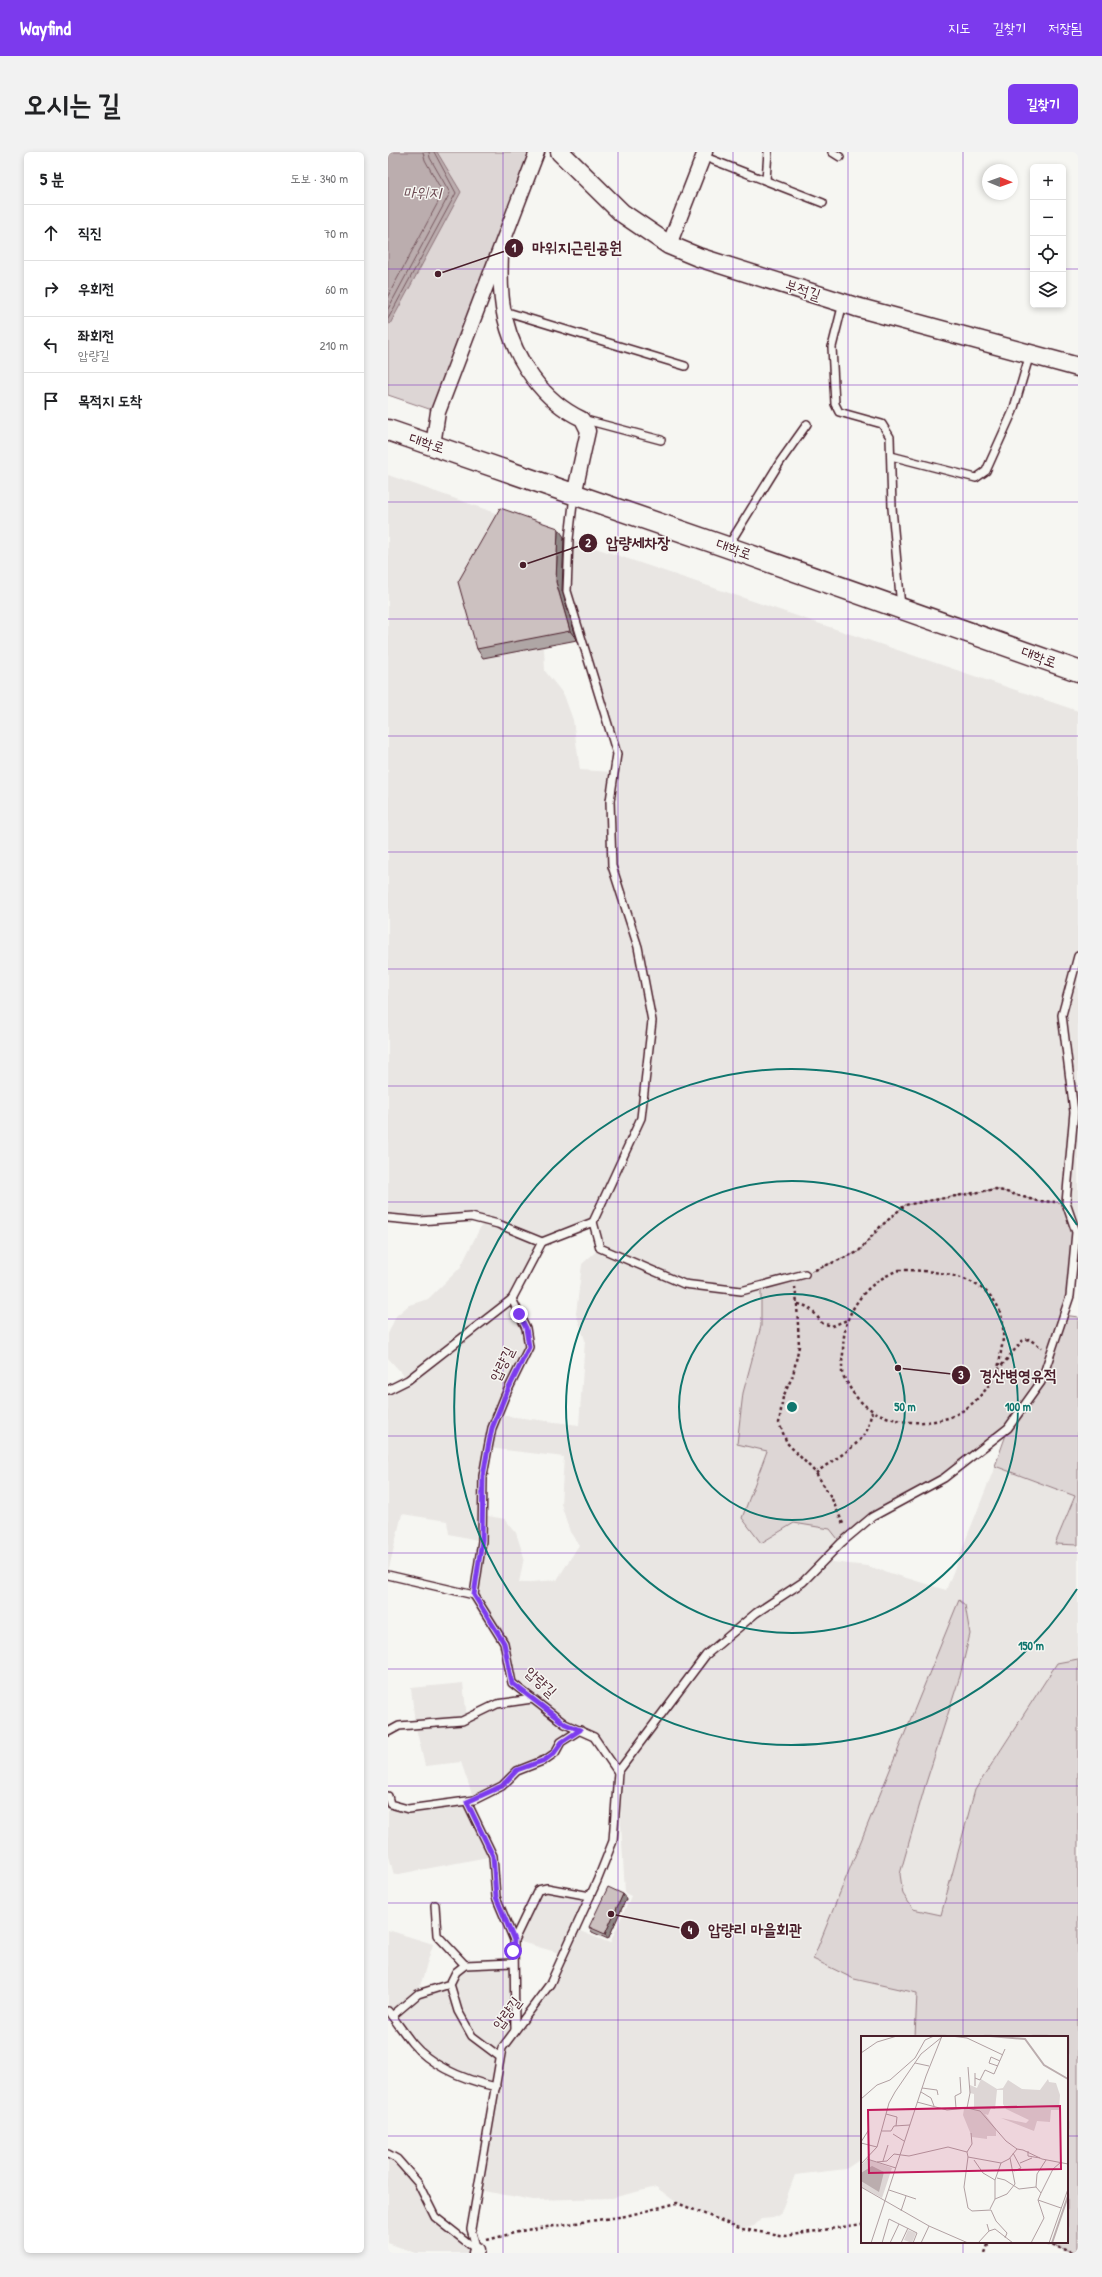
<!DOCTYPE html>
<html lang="ko">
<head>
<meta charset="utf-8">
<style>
  :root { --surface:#fff; --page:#f2f2f2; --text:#202124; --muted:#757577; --line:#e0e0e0; --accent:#7c3aed }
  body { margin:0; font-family:"Patrick Hand","Poor Story",sans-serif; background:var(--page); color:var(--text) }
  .controls { position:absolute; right:12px; top:12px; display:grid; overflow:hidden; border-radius:6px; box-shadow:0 2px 6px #0003 }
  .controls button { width:36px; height:36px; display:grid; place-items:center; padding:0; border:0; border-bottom:1px solid var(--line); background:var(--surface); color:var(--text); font:20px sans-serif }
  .compass { position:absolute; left:594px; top:12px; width:36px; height:36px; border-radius:50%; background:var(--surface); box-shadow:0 2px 6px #0003; rotate:91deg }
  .stop { position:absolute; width:12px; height:12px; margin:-9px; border:3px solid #7c3aed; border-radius:50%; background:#fff }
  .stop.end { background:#7c3aed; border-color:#fff; box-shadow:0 1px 4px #0008 }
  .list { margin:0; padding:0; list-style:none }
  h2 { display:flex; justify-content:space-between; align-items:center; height:52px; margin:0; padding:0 16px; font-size:17px }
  h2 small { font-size:13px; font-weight:400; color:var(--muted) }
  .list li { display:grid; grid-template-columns:26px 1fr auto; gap:12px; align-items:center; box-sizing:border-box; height:56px; padding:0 16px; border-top:1px solid var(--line) }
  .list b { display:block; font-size:15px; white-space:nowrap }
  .list p { margin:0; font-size:13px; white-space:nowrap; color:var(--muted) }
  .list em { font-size:13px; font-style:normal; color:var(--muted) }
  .icon { flex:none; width:22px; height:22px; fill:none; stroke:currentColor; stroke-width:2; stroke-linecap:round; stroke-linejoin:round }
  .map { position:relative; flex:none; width:690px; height:2101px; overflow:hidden; border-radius:6px }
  header { display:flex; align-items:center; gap:24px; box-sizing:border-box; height:56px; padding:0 20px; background:var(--accent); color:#fff }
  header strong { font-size:19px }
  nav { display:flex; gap:22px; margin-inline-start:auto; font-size:14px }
  .intro { display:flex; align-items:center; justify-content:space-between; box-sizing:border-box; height:96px; padding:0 24px }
  h1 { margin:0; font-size:28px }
  .button { padding:10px 18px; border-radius:6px; background:var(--accent); color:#fff; font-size:14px; font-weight:700 }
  main { display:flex; gap:24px; padding:0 24px }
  aside { flex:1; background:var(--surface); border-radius:6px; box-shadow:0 2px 6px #0003 }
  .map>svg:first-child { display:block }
  .built { fill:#e9e6e3; fill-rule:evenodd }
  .green { fill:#ddd6d5; stroke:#947a80 }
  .water { fill:#bbadae; stroke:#8e747a }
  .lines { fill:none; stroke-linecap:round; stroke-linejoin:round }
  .shore { stroke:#77585f; stroke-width:1 }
  .service-casing { stroke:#4a1f2b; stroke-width:10 }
  .minor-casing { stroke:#4a1f2b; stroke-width:17 }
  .tertiary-casing { stroke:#4a1f2b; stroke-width:21 }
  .secondary-casing { stroke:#4a1f2b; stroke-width:23 }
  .path { stroke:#4a1f2b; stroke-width:2.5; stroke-dasharray:3 3; stroke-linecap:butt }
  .service { stroke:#f6f6f2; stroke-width:7 }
  .minor { stroke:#f6f6f2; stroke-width:14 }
  .tertiary { stroke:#f6f6f2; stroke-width:18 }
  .secondary { stroke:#f6f6f2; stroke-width:20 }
  .wall { fill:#afa6a5; stroke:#4a1f2b }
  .shaded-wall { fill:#8f8786; stroke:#4a1f2b }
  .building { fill:#ccc1c0; stroke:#4a1f2b }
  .route { stroke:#7c3aed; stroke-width:5 }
  .grid { fill:none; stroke:#7b2cbf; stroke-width:1; stroke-opacity:0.55 }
  .ring { fill:none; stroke:#0f766e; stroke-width:2 }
  .labels { text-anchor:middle; stroke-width:3; stroke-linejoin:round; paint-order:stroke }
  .street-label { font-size:15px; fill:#4a1f2b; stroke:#f6f6f2 }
  .water-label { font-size:16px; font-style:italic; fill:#6c4a52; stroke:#f6f6f2 }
  .inset-river { fill:none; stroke:#bbadae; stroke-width:2 }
  .inset-road { fill:none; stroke:#b1a0a2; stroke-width:1 }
  .view { fill:#c2185b; fill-opacity:0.15; stroke:#c2185b; stroke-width:2 }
  .inset-edge { fill:none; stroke:#4a1f2b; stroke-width:2 }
  .centre { fill:#0f766e; stroke:#f6f6f2; stroke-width:2 }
  .ring-label { font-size:12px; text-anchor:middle; font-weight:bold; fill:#0f766e; stroke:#f6f6f2; stroke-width:3; stroke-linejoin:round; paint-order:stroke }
  .leader { fill:none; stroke:#4a1f2b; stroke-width:1.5 }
  .callout-dot { fill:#4a1f2b; stroke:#f6f6f2; stroke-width:1.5 }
  .mark-label { font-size:12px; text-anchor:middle; font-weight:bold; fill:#fff }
  .callout-label { font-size:16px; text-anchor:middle; font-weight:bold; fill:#4a1f2b; stroke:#f6f6f2; stroke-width:3; stroke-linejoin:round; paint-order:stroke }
</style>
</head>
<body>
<header>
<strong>Wayfind</strong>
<nav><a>지도</a><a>길찾기</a><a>저장됨</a></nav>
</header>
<div class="intro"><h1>오시는 길</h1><a class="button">길찾기</a></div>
<main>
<aside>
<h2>5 분<small>도보 · 340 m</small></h2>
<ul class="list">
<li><svg class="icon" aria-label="ahead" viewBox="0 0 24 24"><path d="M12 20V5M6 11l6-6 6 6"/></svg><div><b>직진</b></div><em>70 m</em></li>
<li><svg class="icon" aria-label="right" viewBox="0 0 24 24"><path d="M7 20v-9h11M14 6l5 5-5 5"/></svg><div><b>우회전</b></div><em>60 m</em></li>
<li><svg class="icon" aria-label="left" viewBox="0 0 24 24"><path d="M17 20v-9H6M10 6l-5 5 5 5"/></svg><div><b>좌회전</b><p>압량길</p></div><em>210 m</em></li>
<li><svg class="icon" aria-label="arrive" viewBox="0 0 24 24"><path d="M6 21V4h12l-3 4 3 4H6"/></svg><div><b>목적지 도착</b></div></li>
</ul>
</aside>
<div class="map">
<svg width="690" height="2101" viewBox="0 0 690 2101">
  <rect width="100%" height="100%" fill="#f6f6f2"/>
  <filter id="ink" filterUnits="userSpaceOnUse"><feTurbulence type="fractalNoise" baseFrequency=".025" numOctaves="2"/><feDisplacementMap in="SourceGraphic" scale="8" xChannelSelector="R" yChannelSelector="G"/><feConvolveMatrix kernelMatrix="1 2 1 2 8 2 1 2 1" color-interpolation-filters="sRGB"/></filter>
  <g filter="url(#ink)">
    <g class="built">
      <path d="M0,323L181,387L690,559V1080L678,1051L649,1049L608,1037L492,1075L470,1100L417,1122L373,1134V1174L355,1241L379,1299L354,1366L373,1391L406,1371L442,1377L453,1391L436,1409L479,1414L558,1438L607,1314L687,1344L667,1392L690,1393V1507L669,1511L587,1638L553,1763L525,1757L515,1742L512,1722L537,1634L572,1524L582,1482L577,1453L466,1827L529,1841L527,1885H474V2006L458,2017L407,2023L392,2063L385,2066L373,2067L366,2074L354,2077L289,2051L268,2035L224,2046L145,2048L90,2038L107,1935L49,1912L25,1892L0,1859V1778L45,1792L30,1841L62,1832L77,1813L125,1811L127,1878L164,1829L175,1802L126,1788L150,1738L202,1744L187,1777L222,1791L243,1744L237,1741L230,1620L206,1585L192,1578L173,1590L167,1601L129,1619L114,1634L86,1648L73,1610L37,1614L27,1572L23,1536L75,1531L79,1566L109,1552L143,1547L124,1531L116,1491L86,1443L94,1389L61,1382L59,1369L14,1362L0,1420V1238L20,1228L0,1206V1182L8,1164L21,1153L40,1147L72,1116L96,1068L0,1066ZM193,487L229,602L226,620L192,618L185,568L176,543L157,519L156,495ZM205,1070L212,1096L194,1112L188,1162L197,1188L191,1273L110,1263L141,1195L124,1147L154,1091ZM100,1296L176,1305L173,1352L182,1380L191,1393L169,1428L131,1431L136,1405L128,1381L117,1367L95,1363Z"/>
      <polygon points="0,1644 2,1652 20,1657 79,1650 105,1704 6,1723 0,1700"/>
      <polygon points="0,2002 30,2031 47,2065 88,2101 27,2101 0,2091"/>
    </g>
    <g class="green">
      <polygon points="0,0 144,0 50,260 0,243"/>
      <polygon points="608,1037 649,1049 678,1051 686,1073 682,1144 676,1163 690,1165 690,1393 667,1392 687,1344 607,1314 620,1277 556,1326 484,1365 453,1391 442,1377 406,1371 373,1391 354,1366 379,1299 349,1292 355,1241 373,1174 373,1133 417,1122 470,1100 492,1075 517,1053"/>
      <polygon points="571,1448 577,1453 582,1482 572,1524 537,1634 512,1722 515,1742 525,1757 553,1763 587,1638 669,1511 690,1507 690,2101 653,2090 679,2090 679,1885 527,1885 529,1841 466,1827 425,1807"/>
    </g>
    <polygon class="water" points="0,0 49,0 73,40 2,172 0,171"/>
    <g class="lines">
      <g class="shore">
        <polyline points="0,144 55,41 37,8 35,0"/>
        <polyline points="0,157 62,41 42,6 41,0"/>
        <polyline points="0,167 68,41 46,0"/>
      </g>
      <g class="service-casing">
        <g id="service">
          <polyline points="444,0 452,5"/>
          <polyline points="317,5 435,51"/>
          <polyline points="378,28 380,0"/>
          <polyline points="455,151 444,195 447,252 451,260 494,272 502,285 504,356 513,455"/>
          <polyline points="116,159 297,214"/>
          <polyline points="194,267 273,288"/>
          <polyline points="503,304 588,326 598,319 625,259 642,202"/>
          <polyline points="340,394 392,310 419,272"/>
          <polyline points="0,1066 32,1069 83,1065 110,1072 154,1090 205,1070 253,966 264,869 250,795 224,714 222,649 229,602 179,439 181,387 186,343"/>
          <polyline points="205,1070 212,1096 296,1132 353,1139 417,1122"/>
          <polyline points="0,1238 20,1228 124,1147 154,1090"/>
          <polyline points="0,1423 86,1443"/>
          <polyline points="0,1580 11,1574 74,1569 109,1552 144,1547"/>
          <polyline points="230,1620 318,1503 368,1461 415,1430 453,1391 484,1365 556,1326 620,1276 653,1230 682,1144 688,1080 678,1051 686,960 674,863 690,804"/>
          <polyline points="0,1644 2,1652 20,1657 86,1648 114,1634 129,1619 157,1608 167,1601 173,1590 192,1578"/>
          <polyline points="79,1650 105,1704 108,1745 126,1788"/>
          <polyline points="47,1753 49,1783 77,1813"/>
          <polyline points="62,1832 70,1859 84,1884 112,1905"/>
          <path d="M0,1859C8,1869 16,1881 24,1891C44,1915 78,1928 108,1935"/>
          <polyline points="4,1864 30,1842 62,1832 68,1820 77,1813 125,1811"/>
          <polyline points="127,1878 126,1788 150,1738 159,1736 202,1744"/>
          <polyline points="0,2002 9,2007 30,2031 47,2065 89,2098"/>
          <polyline points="89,2098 83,2077 114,1896 162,1832 209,1729 225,1689 230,1620 206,1585 177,1572 124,1531 116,1491 86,1443 94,1389 95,1324 100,1296 104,1276 117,1244 141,1195 138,1176 124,1147"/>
        </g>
      </g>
      <g class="minor-casing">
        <g id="minor">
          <polyline points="281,93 317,0"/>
          <path d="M113,103C112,124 112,145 117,166C127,208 155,249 194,267L200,279L186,343"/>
          <polyline points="45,293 50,260 149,0"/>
          <polyline points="88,2101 89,2098"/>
        </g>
      </g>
      <g class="tertiary-casing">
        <polyline id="tertiary" points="172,0 234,61 281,93 310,105 468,155 690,215"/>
      </g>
      <g class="secondary-casing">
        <polyline id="secondary" points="0,278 359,402 690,519"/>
      </g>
      <g class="path">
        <polyline points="427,1118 470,1100 492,1075 517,1053 608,1037 649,1049 667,1050"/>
        <path d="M511,1118C561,1118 625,1128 614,1194C612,1203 612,1214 607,1223C598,1241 577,1262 556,1267C522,1276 478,1267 461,1234C459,1230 455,1225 454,1220C454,1214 454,1208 455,1202C455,1190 456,1178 460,1167C471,1142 486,1128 511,1118Z"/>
        <path d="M407,1135L409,1152C422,1153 427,1162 434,1171L444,1174L459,1168"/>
        <polyline points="409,1152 411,1194 405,1223 395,1245 391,1271 399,1291 428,1321 443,1345 456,1374"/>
        <polyline points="610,1218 634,1189 641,1187 654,1196"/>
        <path d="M428,1321C442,1309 471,1295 479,1278C481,1273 482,1266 484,1260"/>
        <polyline points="99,2088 138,2078 238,2064 289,2051 354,2077 397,2084 474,2072"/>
        <polyline points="653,2090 688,2101"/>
        <polyline points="597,2101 601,2090"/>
      </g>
      <use href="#service" class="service"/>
      <use href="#minor" class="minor"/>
      <use href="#tertiary" class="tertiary"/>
      <use href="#secondary" class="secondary"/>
    </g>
    <g class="wall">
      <polygon points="176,385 174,439 189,488 95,506 89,497"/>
      <polygon points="235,1742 238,1747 220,1787 204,1780 201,1775"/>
    </g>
    <g class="shaded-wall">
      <polygon points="170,376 176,385 174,439 189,488 182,479 168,430"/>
      <polygon points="235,1742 238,1747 220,1787 217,1782"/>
    </g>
    <g class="building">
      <polygon points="112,356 170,376 168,430 182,479 89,497 70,430"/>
      <polygon points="220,1735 235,1742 217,1782 201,1775"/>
    </g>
  </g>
  <g class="lines" filter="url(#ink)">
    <polyline class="route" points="125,1799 126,1788 108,1745 105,1704 79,1650 114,1634 129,1618 157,1608 166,1601 174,1590 192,1578 177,1572 124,1531 116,1491 86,1443 94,1388 95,1324 100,1296 104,1276 117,1244 141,1195 138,1176 131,1162"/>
  </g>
  <path class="grid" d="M115,0V2101M230,0V2101M345,0V2101M460,0V2101M575,0V1885M0,117H645M675,117H690M0,233H690M0,350H690M0,467H690M0,584H690M0,700H690M0,817H690M0,934H690M0,1050H690M0,1167H690M0,1284H690M0,1401H690M0,1517H690M0,1634H690M0,1751H690M0,1868H690M0,1984H474M679,1984H690M575,2090V2101"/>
  <g class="ring">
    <circle cx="404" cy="1255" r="113"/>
    <circle cx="404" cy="1255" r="226"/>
    <path d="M689 1437A338 338 0 1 1 689 1073"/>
  </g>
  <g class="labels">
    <g class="street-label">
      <text transform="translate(415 138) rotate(18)" y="5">부적길</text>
      <text transform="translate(39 291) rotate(18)" y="5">대학로</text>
      <text transform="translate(346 397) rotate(19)" y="5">대학로</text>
      <text transform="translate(651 505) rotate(20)" y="5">대학로</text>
      <text transform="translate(114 1212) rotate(-64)" y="5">압량길</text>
      <text transform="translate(153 1530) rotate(43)" y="5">압량길</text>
      <text transform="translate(119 1861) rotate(-53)" y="5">압량길</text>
    </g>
    <g class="water-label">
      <text x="34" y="46">마위지</text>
    </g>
  </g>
  <g transform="translate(473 1884)">
    <rect width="207" height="207" fill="#f6f6f2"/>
    <path d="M120,43L136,53L142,52L147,44L161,53L179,54L187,43L188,46L195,47L199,59L198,74H190L189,86L176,85L173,95L140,82L165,87L168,84L145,73L142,68V54H136L134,73L130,72L127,79L124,78L135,93V100H126V103L111,101L102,79L103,73H113V58L109,57V49L116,52ZM6,123L31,132L21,162L0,151V129ZM47,194L55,197L51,207L43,204Z" fill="#ddd6d5"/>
    <path d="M11,130L23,136L18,156L0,145V137Z" fill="#bbadae"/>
    <path class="inset-river" d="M129,0L164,3L183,29L207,43M191,207L207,160"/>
    <path class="inset-road" d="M90,0L106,2L142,19M0,17L16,6L36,0M54,27L68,30M137,30L128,27L130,21L139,25M114,42L119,44L124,34L133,38L144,13M114,50V37M61,52L76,54L77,59M60,56L70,62L73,70M0,63L16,49L29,44L54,22L64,4L73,0M56,66L86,74L106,72L119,75L145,105L156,113M95,72L94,60L100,57L99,41M106,72L109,57L107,31M25,78L36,81L35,90M21,95H30L33,90L49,89M32,98L43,105M0,106L7,95M0,107L16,111M167,115V120L179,122M106,116L111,108L110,97M152,117L160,132L153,135M107,121L140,127L148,123L156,113L162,114L181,123L207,128M6,123L35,132M113,124L122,137L134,144L140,127M185,124L176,138L175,151L180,157L177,164L200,172M22,125L27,109M16,126L26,125L33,118L48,120L87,111L106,116L107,121L103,151L107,172L111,175L130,174L135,185L146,197L144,202M159,127L171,122M0,128L16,111L28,67L34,56L60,18L81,1M136,142L144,144L158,153L175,151M0,151L68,190L107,207M28,154L55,163M180,157L192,133L200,126M134,163L146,158L154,148L149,122M129,173L134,163V144M40,175L45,160M128,195L134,193L152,207M10,207L65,40L81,0M21,207L28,183L56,197L52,207M29,207L38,188M40,207L47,192M60,207L68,190M117,207L128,195L126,188M170,207L183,182L177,164M188,207L207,153"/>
    <path class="view" d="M199,70L200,133L8,137L7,74Z"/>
    <rect width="207" height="207" class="inset-edge"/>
  </g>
  <circle cx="404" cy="1255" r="6" class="centre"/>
  <g class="ring-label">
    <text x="517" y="1259">50 m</text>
    <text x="630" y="1259">100 m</text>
    <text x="643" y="1498">150 m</text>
  </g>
  <path class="leader" d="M50 122L126 96M135 413L200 391M510 1216L573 1223M223 1762L302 1778"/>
  <g class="callout-dot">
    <circle cx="50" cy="122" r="4"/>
    <circle cx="135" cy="413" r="4"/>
    <circle cx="510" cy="1216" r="4"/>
    <circle cx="223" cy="1762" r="4"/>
    <circle cx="126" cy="96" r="10"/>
    <circle cx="200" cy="391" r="10"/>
    <circle cx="573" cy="1223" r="10"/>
    <circle cx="302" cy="1778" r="10"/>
  </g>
  <g class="mark-label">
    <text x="126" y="100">1</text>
    <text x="200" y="395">2</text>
    <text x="573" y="1227">3</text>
    <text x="302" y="1782">4</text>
  </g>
  <g class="callout-label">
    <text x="189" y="101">마위지근린공원</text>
    <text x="250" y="396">압량세차장</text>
    <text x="630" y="1229">경산병영유적</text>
    <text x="367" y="1783">압량리 마을회관</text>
  </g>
</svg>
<div class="controls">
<button>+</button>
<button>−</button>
<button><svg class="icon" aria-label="locate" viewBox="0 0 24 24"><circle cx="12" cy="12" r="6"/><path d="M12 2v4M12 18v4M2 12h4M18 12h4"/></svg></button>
<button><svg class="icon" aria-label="layers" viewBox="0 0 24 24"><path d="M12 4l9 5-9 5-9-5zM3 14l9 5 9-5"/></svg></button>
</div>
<svg class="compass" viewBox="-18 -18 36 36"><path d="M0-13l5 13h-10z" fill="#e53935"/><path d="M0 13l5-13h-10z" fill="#757577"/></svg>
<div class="stop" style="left:125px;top:1799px"></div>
<div class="stop end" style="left:131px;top:1162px"></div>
</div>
</main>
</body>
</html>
